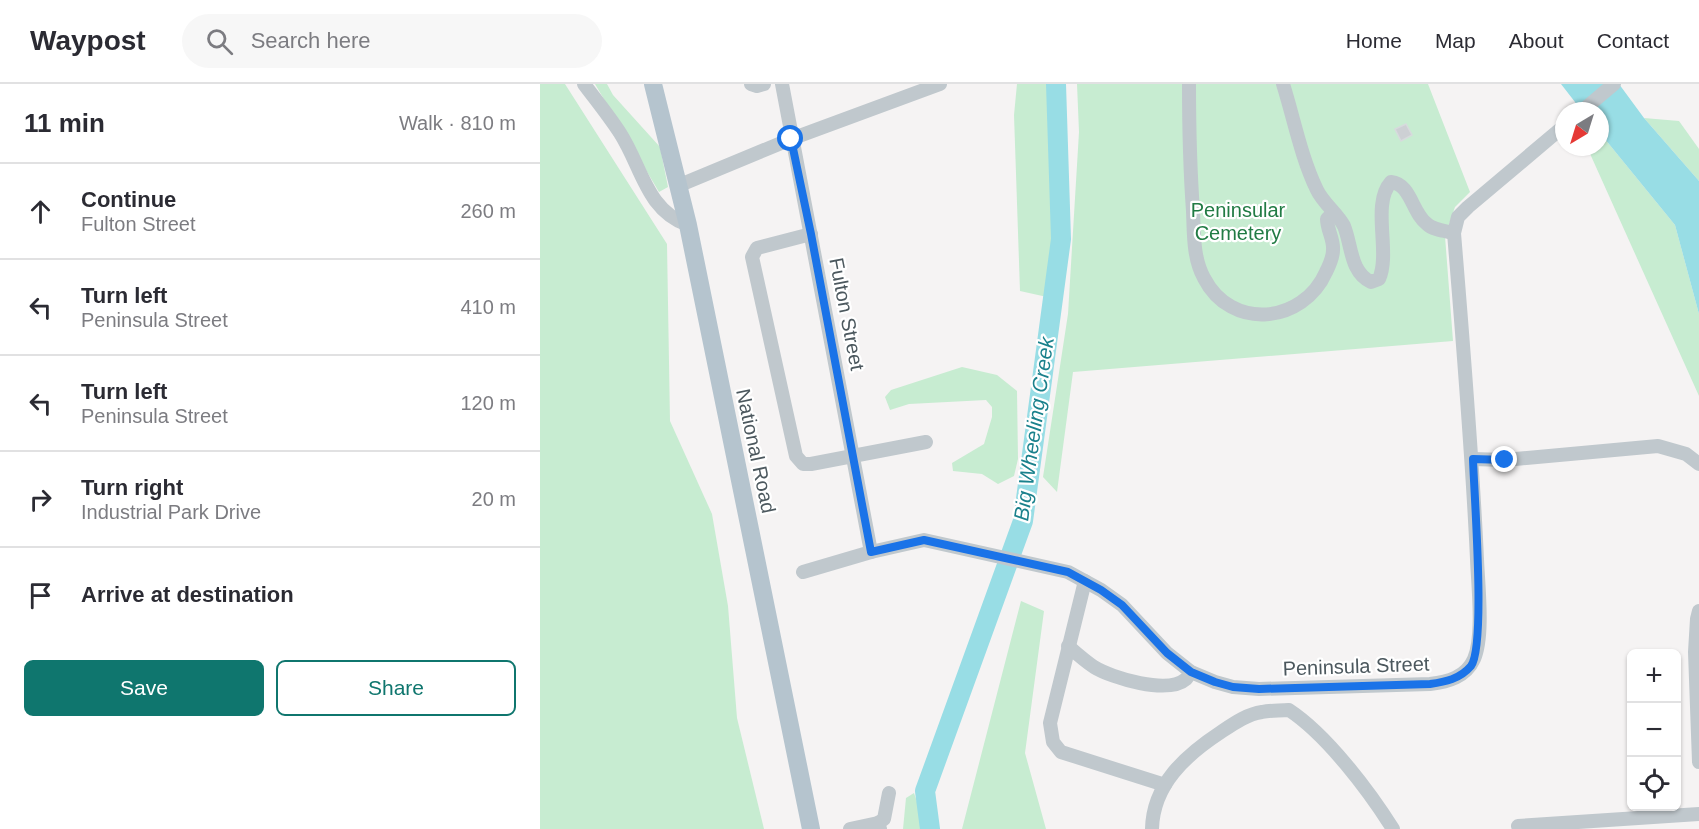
<!DOCTYPE html>
<html lang="en">
<head>
<meta charset="utf-8">
<style>
  :root { --surface:#fff; --page:#f7f7f7; --text:#2b2b33; --muted:#7c7c81; --line:#e1e1e2; --accent:#0f766e }
  body { margin:0; font-family:Helvetica,sans-serif; background:var(--page); color:var(--text) }
  .controls { position:absolute; right:18px; bottom:18px; display:grid; overflow:hidden; border-radius:9px; box-shadow:0 2px 4px #0004 }
  .controls button { width:54px; height:54px; display:grid; place-items:center; padding:0; border:0; border-bottom:2px solid var(--line); background:var(--surface); color:var(--text); font:30px sans-serif }
  .compass { position:absolute; left:1015px; top:18px; width:54px; height:54px; border-radius:50%; background:var(--surface); box-shadow:0 2px 4px #0004; rotate:218deg }
  .stop { position:absolute; width:18px; height:18px; margin:-14px; border:4px solid #1a73e8; border-radius:50%; background:#fff }
  .stop.end { background:#1a73e8; border-color:#fff; box-shadow:0 2px 6px #0008 }
  .list { margin:0; padding:0; list-style:none }
  h2 { display:flex; justify-content:space-between; align-items:center; height:78px; margin:0; padding:0 24px; font-size:26px }
  h2 small { font-size:20px; font-weight:400; color:var(--muted) }
  .list li { display:grid; grid-template-columns:39px 1fr auto; gap:18px; align-items:center; box-sizing:border-box; height:96px; padding:0 24px; border-top:2px solid var(--line) }
  .list b { display:block; font-size:22px; white-space:nowrap }
  .list p { margin:0; font-size:20px; white-space:nowrap; color:var(--muted) }
  .list em { font-size:20px; font-style:normal; color:var(--muted) }
  .actions { display:flex; gap:12px; padding:18px 24px }
  .actions a { flex:1; padding:14px 0; border:2px solid var(--accent); border-radius:9px; text-align:center; font-size:21px; color:var(--accent) }
  .actions .main { background:var(--accent); color:#fff }
  .icon { flex:none; width:33px; height:33px; fill:none; stroke:currentColor; stroke-width:2; stroke-linecap:round; stroke-linejoin:round }
  .map { position:relative; flex:none; width:1159px; height:745px; overflow:hidden }
  header { display:flex; align-items:center; gap:36px; box-sizing:border-box; height:84px; padding:0 30px; background:var(--surface); border-bottom:2px solid var(--line) }
  header strong { font-size:28px }
  nav { display:flex; gap:33px; margin-inline-start:auto; font-size:21px }
  .search { width:420px; height:54px; background:var(--page); display:flex; align-items:center; gap:15px; box-sizing:border-box; padding:0 21px; border-radius:33px; color:var(--muted); font-size:22px }
  main { display:flex }
  aside { flex:1; background:var(--surface) }
  .map>svg:first-child { display:block }
  .green { fill:#c7ecd1 }
  .water { fill:#98dde5 }
  .lines { fill:none; stroke-linecap:round; stroke-linejoin:round }
  .river { stroke:#98dde5; stroke-width:20 }
  .building { fill:#cdd0d4; stroke:#d7dadd; stroke-width:1.5 }
  .minor { stroke:#c0c8cd; stroke-width:14 }
  .major { stroke:#b5c4ce; stroke-width:18 }
  .route { stroke:#1a73e8; stroke-width:8 }
  .labels { text-anchor:middle; stroke-width:4.5; stroke-linejoin:round; paint-order:stroke }
  .park-label { font-size:20px; fill:#217b44; stroke:#fff }
  .street-label { font-size:20px; fill:#4c585e; stroke:#fff }
  .water-label { font-size:21px; font-style:italic; fill:#1a818c; stroke:#fff }
</style>
</head>
<body>
<header>
<strong>Waypost</strong>
<div class="search"><svg class="icon" aria-label="search" viewBox="0 0 24 24"><circle cx="10" cy="10" r="6"/><path d="M15 15l6 6"/></svg>Search here</div>
<nav><a>Home</a><a>Map</a><a>About</a><a>Contact</a></nav>
</header>
<main>
<aside>
<h2>11 min<small>Walk · 810 m</small></h2>
<ul class="list">
<li><svg class="icon" aria-label="ahead" viewBox="0 0 24 24"><path d="M12 20V5M6 11l6-6 6 6"/></svg><div><b>Continue</b><p>Fulton Street</p></div><em>260 m</em></li>
<li><svg class="icon" aria-label="left" viewBox="0 0 24 24"><path d="M17 20v-9H6M10 6l-5 5 5 5"/></svg><div><b>Turn left</b><p>Peninsula Street</p></div><em>410 m</em></li>
<li><svg class="icon" aria-label="left" viewBox="0 0 24 24"><path d="M17 20v-9H6M10 6l-5 5 5 5"/></svg><div><b>Turn left</b><p>Peninsula Street</p></div><em>120 m</em></li>
<li><svg class="icon" aria-label="right" viewBox="0 0 24 24"><path d="M7 20v-9h11M14 6l5 5-5 5"/></svg><div><b>Turn right</b><p>Industrial Park Drive</p></div><em>20 m</em></li>
<li><svg class="icon" aria-label="arrive" viewBox="0 0 24 24"><path d="M6 21V4h12l-3 4 3 4H6"/></svg><div><b>Arrive at destination</b></div></li>
</ul>
<div class="actions"><a class="main">Save</a><a>Share</a></div>
</aside>
<div class="map">
<svg width="1159" height="745" viewBox="0 0 1159 745">
  <rect width="100%" height="100%" fill="#f5f3f3"/>
  <g class="green">
    <polygon points="0,0 25,0 127,160 130,337 172,430 188,522 197,634 224,745 0,745"/>
    <polygon points="55,0 67,0 73,11 120,63 128,103 119,108"/>
    <polygon points="477,0 507,0 515,128 507,213 480,207 474,31"/>
    <polygon points="537,0 888,0 930,108 915,123 905,152 913,257 533,288 517,408 503,393 528,230 539,48"/>
    <polygon points="1104,34 1139,37 1159,65 1159,97"/>
    <polygon points="1060,49 1135,141 1159,230 1159,312 1047,63 1060,63"/>
    <polygon points="422,283 457,291 477,307 478,375 474,392 458,400 442,390 413,387 412,379 444,360 452,333 452,323 446,316 369,320 350,326 345,313 351,306"/>
    <polygon points="481,517 504,527 485,669 506,745 422,745"/>
    <polygon points="374,709 386,745 363,745 366,714"/>
  </g>
  <polygon class="water" points="1021,0 1079,0 1104,34 1159,97 1159,230 1135,141 1060,49 1060,27 1042,27"/>
  <g class="lines">
    <polyline class="river" points="390,745 385,707 483,437 521,155 516,0"/>
  </g>
  <polygon class="building" points="866,40 872,51 861,57 855,45"/>
  <g class="lines">
    <g class="minor">
      <path d="M44,0C56,16 69,32 80,49C102,83 106,126 148,141"/>
      <polyline points="211,0 217,2 224,0"/>
      <polyline points="242,0 331,468"/>
      <path d="M649,0C649,43 650,85 653,127C654,150 653,174 664,194C691,247 763,240 786,188C789,182 793,173 793,166C794,155 787,146 787,135L793,129"/>
      <path d="M743,0C754,35 761,73 777,106C783,119 798,130 804,142C812,162 810,188 831,198L839,195C851,168 831,120 851,98C871,100 872,129 887,140C893,146 905,147 914,149"/>
      <polyline points="1042,27 1074,0"/>
      <polyline points="140,101 251,55 400,0"/>
      <polyline points="271,150 217,164 212,173 256,372 263,380 271,380 386,358"/>
      <polyline points="933,375 965,376 1118,362 1146,370 1159,380"/>
      <path d="M263,488L331,468L384,456L528,488L561,506L582,521L627,569L651,588L675,598L693,603L719,605L890,600C908,598 926,593 934,575C944,552 938,501 937,475C932,366 923,258 914,149L918,133L928,123L1024,42"/>
      <polyline points="545,497 510,639 513,658 521,668 625,701"/>
      <polyline points="1159,527 1157,535 1155,568 1159,678"/>
      <path d="M528,562C536,569 545,577 554,583C572,594 628,611 646,595C648,593 649,590 651,588"/>
      <polyline points="338,739 344,735 349,709"/>
      <polyline points="978,742 1159,730"/>
      <polyline points="310,745 338,739 340,745"/>
      <path d="M612,745C613,700 646,671 681,648C693,640 707,630 722,628C731,626 740,627 749,626C787,651 829,707 853,745"/>
    </g>
    <polyline class="major" points="113,0 148,141 271,745"/>
  </g>
  <g class="lines">
    <path class="route" d="M251,55L271,150L331,468L384,456L528,488L561,506L582,521L627,569L651,588L675,598L693,603L719,605L890,600C905,598 920,595 931,582C946,561 934,410 933,375L965,376"/>
  </g>
  <g class="labels">
    <g class="park-label">
      <text x="698" y="133">Peninsular<tspan x="698" dy="23">Cemetery</tspan></text>
    </g>
    <g class="street-label">
      <text transform="translate(307 230) rotate(79)" y="7">Fulton Street</text>
      <text transform="translate(216 367) rotate(78)" y="7">National Road</text>
      <text transform="translate(816 582) rotate(-2)" y="7">Peninsula Street</text>
    </g>
    <g class="water-label">
      <text transform="translate(494 345) rotate(-82)" y="7">Big Wheeling Creek</text>
    </g>
  </g>
</svg>
<div class="controls">
<button>+</button>
<button>−</button>
<button><svg class="icon" aria-label="locate" viewBox="0 0 24 24"><circle cx="12" cy="12" r="6"/><path d="M12 2v4M12 18v4M2 12h4M18 12h4"/></svg></button>
</div>
<svg class="compass" viewBox="-18 -18 36 36"><path d="M0-13l5 13h-10z" fill="#e53935"/><path d="M0 13l5-13h-10z" fill="#7c7c81"/></svg>
<div class="stop" style="left:251px;top:55px"></div>
<div class="stop end" style="left:965px;top:376px"></div>
</div>
</main>
</body>
</html>
